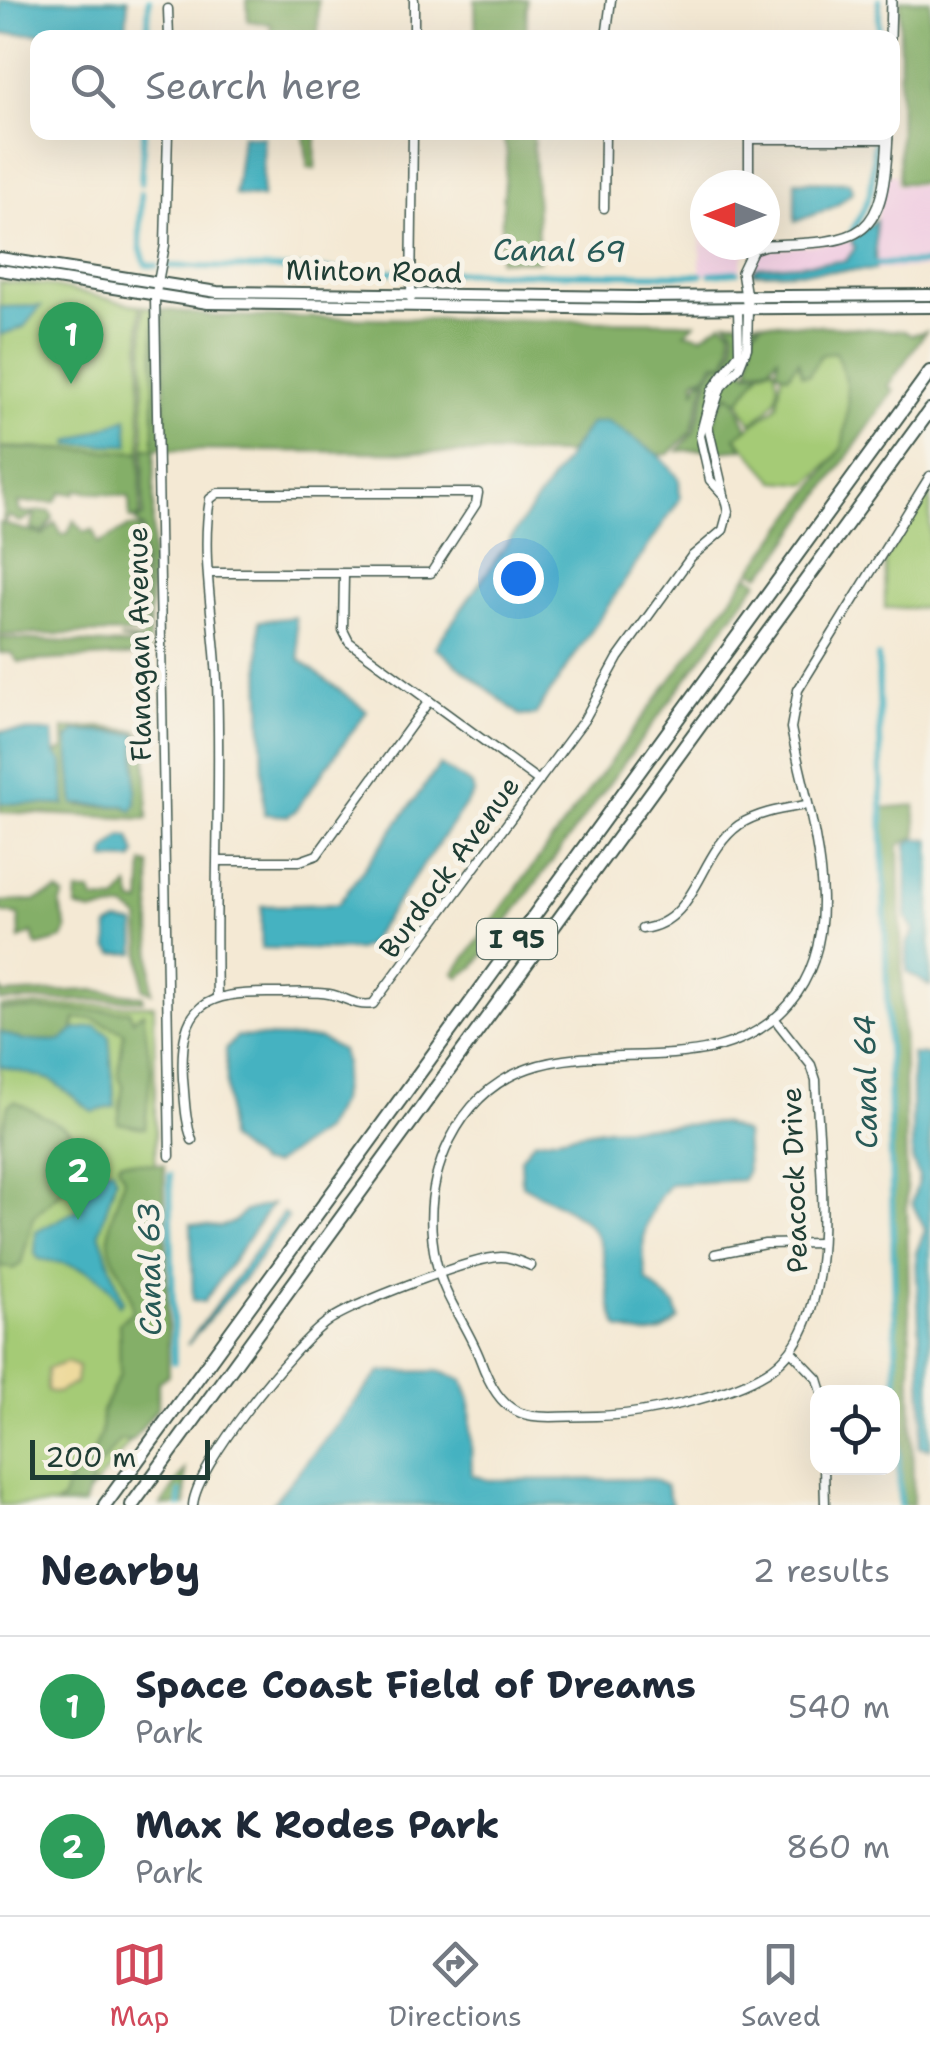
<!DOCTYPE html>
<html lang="en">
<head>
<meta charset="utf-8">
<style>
  :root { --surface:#fff; --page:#f2f2f3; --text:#1f2937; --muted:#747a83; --line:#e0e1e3; --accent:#d1495b }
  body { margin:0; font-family:"Shantell Sans",sans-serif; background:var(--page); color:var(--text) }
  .controls { position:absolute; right:30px; bottom:30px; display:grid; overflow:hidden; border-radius:20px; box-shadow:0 10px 40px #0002 }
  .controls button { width:90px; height:90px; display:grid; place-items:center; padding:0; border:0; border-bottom:2px solid var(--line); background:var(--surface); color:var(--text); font:50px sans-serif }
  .compass { position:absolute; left:690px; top:170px; width:90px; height:90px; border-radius:50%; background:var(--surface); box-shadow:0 10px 40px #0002; rotate:270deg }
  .scale { position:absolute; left:30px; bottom:25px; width:180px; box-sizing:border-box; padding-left:10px; border:5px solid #1f3d34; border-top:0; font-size:28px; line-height:35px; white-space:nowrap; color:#1f3d34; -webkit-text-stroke:8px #f7f3e8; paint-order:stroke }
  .you { position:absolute; left:518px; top:578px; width:35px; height:35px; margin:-25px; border:8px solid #fff; border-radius:50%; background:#1a73e8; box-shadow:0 0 0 15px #1a73e833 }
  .badge { display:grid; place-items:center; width:65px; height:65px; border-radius:50%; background:var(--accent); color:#fff; font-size:32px; font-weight:700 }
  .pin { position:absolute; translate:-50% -82px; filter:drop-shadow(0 2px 5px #0008) }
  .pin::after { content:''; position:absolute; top:52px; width:35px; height:30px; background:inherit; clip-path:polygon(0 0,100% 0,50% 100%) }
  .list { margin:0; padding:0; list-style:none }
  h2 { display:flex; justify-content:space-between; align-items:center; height:130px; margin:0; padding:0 40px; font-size:42px }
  h2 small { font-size:32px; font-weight:400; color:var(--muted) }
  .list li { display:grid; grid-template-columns:65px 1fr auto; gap:30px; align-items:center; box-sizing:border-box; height:140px; padding:0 40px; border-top:2px solid var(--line) }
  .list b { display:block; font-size:38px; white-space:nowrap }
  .list p { margin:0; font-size:32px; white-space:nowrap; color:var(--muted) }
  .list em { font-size:32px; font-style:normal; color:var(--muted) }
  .icon { flex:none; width:55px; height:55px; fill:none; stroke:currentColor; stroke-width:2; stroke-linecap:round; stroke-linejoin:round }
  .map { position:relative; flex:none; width:930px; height:1505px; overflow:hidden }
  .search { position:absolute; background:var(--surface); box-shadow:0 10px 40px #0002; left:30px; right:30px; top:30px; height:110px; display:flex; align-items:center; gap:25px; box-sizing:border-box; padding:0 35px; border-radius:20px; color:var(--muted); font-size:38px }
  .sheet { height:410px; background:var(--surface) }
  nav { display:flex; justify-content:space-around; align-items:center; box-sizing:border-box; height:140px; border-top:2px solid var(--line); background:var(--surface); font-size:28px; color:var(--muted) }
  nav a { display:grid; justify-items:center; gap:5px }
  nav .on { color:var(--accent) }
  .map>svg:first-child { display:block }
  .built { fill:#f1d0e2 }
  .green { fill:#a5cb76; stroke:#628455; stroke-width:2.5 }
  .forest { fill:#84af67; stroke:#52764e; stroke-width:2.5 }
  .sand { fill:#eeda9e; stroke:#868c69; stroke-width:2.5 }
  .water { fill:#45b2c1; stroke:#32787a; stroke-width:2.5 }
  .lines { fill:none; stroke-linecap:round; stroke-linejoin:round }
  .canal { stroke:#45b2c1; stroke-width:6 }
  .minor-casing { stroke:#3f574c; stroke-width:11 }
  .tertiary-casing { stroke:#3f574c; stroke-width:12 }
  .secondary-casing { stroke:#3f574c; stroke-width:14 }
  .motorway-casing { stroke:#3f574c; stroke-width:16 }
  .minor { stroke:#fff; stroke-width:8 }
  .tertiary { stroke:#fff; stroke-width:9 }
  .secondary { stroke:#fff; stroke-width:10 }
  .motorway { stroke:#fff; stroke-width:12 }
  .labels { text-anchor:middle; stroke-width:10; stroke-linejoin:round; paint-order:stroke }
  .shield { fill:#f7f3e8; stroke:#60746a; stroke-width:2.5 }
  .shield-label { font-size:25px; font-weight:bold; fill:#1f3d34 }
  .street-label { font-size:28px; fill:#1f3d34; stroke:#f7f3e8 }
  .water-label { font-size:30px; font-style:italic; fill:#285a57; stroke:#f7f3e8 }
</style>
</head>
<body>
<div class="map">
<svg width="930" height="1505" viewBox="0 0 930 1505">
  <rect width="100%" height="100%" fill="#f7f3e8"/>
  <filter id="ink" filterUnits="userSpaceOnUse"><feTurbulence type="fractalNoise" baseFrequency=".01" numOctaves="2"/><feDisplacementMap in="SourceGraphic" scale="20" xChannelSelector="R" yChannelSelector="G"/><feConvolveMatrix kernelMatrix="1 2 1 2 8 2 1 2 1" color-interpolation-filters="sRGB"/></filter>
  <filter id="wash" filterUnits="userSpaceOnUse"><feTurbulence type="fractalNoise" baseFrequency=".0048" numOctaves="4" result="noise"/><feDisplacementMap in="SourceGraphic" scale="40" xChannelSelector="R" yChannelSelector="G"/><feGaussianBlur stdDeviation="2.25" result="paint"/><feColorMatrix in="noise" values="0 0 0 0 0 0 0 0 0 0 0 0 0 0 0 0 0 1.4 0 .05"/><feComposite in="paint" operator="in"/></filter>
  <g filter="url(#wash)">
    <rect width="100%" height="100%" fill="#f4e9d4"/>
    <g class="built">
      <polygon points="888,174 896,175 897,185 930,186 930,268 875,270 876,220"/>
      <polygon points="701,210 705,210 705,245 753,245 743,256 739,273 700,274"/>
      <polygon points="851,241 855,248 846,261 757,267 746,273 755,251"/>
    </g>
    <g class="green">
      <polygon points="0,282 46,285 140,306 141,452 0,447"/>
      <polygon points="143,306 154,309 155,449 144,448"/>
      <path d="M835,351C849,378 857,418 842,447C835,460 818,472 809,484L775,481L736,437L777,406L782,373L788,375L798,360Z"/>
      <path d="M774,366C782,397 779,401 751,423L739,401L759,372Z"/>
      <polygon points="930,491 930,608 885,608 885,559"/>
      <polygon points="154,1005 158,1407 79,1505 0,1505 0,1006"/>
    </g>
    <g class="forest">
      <polygon points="247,0 318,0 318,37 271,37 271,24 248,21"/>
      <polygon points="475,0 527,0 526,37 476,37"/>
      <polygon points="900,0 930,0 930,183 899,183"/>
      <polygon points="304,133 316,133 315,169 308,168"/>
      <polygon points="502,133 533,133 539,261 499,260 507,153"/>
      <polygon points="154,309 159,309 162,447 155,450 149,653 142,654 140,644 119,639 141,640 147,633 143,528 135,521 143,517 144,448 154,449"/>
      <polygon points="162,309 212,316 679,322 695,323 685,332 702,336 722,322 731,329 731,347 725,363 715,362 707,374 695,379 695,392 700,379 706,381 691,432 669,454 659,455 606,421 590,424 568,454 166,450"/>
      <polygon points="727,321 760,321 751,330 743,368 749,373 761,371 739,401 727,393 715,404 714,449 678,451 694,432 709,381 702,377 709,376 717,364 727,365 734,347 734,329"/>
      <path d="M763,322L904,331L911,335L926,331L888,386L894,390L774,562L760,575L752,571L748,575L758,581L475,966L459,977L454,973L842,448C849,412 852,385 835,352L821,355L809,375H802L798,361L788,376L777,371L778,357L769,367L749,370L754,330Z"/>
      <path d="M728,395L734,397L748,428L736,437L743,449L717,451C713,431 712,410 728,395Z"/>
      <polygon points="0,448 141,452 140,517 130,519 129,497 76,490 74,494 62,492 55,502 18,503 20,513 50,511 53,518 43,533 31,529 35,514 20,522 9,516 4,523"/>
      <polygon points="74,520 84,532 93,530 98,544 129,527 140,528 144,633 0,635 0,523 43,535 55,523 62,535 68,533"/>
      <polygon points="0,638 138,646 139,655 18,662 11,653 0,653"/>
      <polygon points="99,727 139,731 76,731 79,806 126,806 137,766 136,734 146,735 148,819 0,812 0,803 65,804 55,753 64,750 64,729"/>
      <polygon points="915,805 917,836 899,845 913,1483 913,1505 901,1505 881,808"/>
      <polygon points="143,863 150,865 152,992 143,989 139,918 126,908 92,912 76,907 77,892 91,892 94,900 116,901 129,886 133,902 141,904"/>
      <polygon points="58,891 64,896 60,905 67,930 63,939 37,946 32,933 20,939 19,915 0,912 0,902 36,900"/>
      <polygon points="0,988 4,994 93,990 143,996 143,1000 0,1001"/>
      <polygon points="0,1009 129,1011 133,1020 143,1012 151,1069 145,1128 118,1123 123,1085 118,1074 124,1032 94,1019 76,1019 73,1031 61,1041 23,1040 0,1032"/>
      <polygon points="15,1101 66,1128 93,1153 80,1190 72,1192 67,1186 34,1216 21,1264 13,1269 0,1265 0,1142 8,1105"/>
      <path d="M121,1161L164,1165L169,1374L158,1382V1407L132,1441L120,1440L95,1471L84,1505H55L63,1499L74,1466L92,1455L101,1433L102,1411L120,1374L119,1323L132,1311C132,1281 111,1266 109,1242C107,1221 119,1198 124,1178L118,1165Z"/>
      <polygon points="185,1470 186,1505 161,1505"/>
    </g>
    <polygon class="sand" points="67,1362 78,1367 76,1383 57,1393 47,1391 47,1369"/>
    <g class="water">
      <polygon points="0,0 128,0 126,33 0,34"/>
      <polygon points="242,135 264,137 262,198 235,195"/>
      <polygon points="795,181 849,182 853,191 836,206 795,222"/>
      <polygon points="876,220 875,270 752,273 757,267 846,261 855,248 851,241"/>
      <polygon points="41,306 24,327 0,335 0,307"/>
      <polygon points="127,418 129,445 70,445 69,442"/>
      <polygon points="606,421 659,455 679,478 680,499 535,715 521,716 435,647 590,424"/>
      <polygon points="295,617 300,660 367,711 295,811 288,816 264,814 259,621"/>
      <polygon points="0,731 53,732 55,753 63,763 65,805 0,803"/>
      <polygon points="76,731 136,734 136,804 132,811 125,806 74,804 68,739"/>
      <polygon points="440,765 472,785 474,793 367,945 358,950 261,948 262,906 338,904"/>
      <polygon points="121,836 130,837 136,854 132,860 105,859 106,851"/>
      <polygon points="916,839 930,839 930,986 907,972 907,943 914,932 906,917 907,844"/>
      <polygon points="118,922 135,924 136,953 114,954 108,948 108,927"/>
      <polygon points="96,1026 109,1035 115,1106 93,1112 51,1080 0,1066 0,1032 23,1040 61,1041 74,1030"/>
      <polygon points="237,1036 320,1039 341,1050 345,1063 340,1101 323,1131 273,1165 260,1164 228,1139 226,1050"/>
      <polygon points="912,1054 930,1055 930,1449 919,1447 923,1420 916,1253 925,1230 912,1203 919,1177 912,1159"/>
      <path d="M721,1123L745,1133L747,1170L742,1180L670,1184C643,1215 639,1241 647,1281L675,1305L679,1319C658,1339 644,1337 619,1328C600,1295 615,1245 583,1220C566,1206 541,1196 522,1185L521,1158L534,1141L608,1128Z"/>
      <path d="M103,1168L113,1169L116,1178L99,1233L123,1301L119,1305C104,1268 73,1265 39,1259L35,1254L36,1232L79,1209L91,1172Z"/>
      <polygon points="272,1204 204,1302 193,1300 191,1224 220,1227 234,1222 245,1211"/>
      <polygon points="283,1213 288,1217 250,1271 187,1345"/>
      <polygon points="439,1371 463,1380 470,1400 472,1475 488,1480 653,1479 666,1486 672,1505 271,1505 380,1372"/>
    </g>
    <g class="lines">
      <g class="canal">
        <polyline points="147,38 149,0"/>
        <polyline points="879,38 879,0"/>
        <polyline points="875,134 875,132"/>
        <polyline points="141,183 144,132"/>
        <polyline points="141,193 140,247 146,265 156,266"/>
        <path d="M851,233C874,192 872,192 874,144"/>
        <polyline points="866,264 930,263"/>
        <polyline points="165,266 406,272"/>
        <polyline points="416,272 701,275"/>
        <polyline points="711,274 737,272"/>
        <polyline points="878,657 900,1505"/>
        <polyline points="170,1175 174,1362"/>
        <polyline points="180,1492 180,1505"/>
      </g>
    </g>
  </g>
  <g filter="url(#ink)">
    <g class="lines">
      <g class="minor-casing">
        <g id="minor">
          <polyline points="168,9 169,38"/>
          <polyline points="414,38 414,0"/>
          <polyline points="606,38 611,0"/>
          <polyline points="168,132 165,245 155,298 170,1156"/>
          <polyline points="749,139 888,139"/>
          <polyline points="749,185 749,132"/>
          <polyline points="604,208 605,132"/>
          <polyline points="411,298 413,132"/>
          <polyline points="722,493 710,480 700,436 712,390 739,353 738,309"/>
          <path d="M211,573H431L476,504L478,493H218L210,499C200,557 215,624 217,682C221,787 214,891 217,996"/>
          <polyline points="344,575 343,630 349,642 539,781"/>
          <polyline points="218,861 300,861 317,855 429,701"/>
          <path d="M642,929C698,922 698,854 739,825C759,812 783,809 806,805"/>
          <path d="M774,1018L811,1065L816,1080C818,1163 846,1323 767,1372C727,1397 643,1415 596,1416C530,1416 506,1429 480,1359C467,1325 443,1297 436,1261C427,1220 431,1178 450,1140C525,991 696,1111 789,1004C853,930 807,812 791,728L798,690L930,476"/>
          <path d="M192,1140C185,1120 185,1100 183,1079C179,1003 204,992 275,993C292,993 312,991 329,994C346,997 355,1007 373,1004L584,720L618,658L691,557L723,530L728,512L708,426L721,387L739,368L747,348L748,309"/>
          <polyline points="715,1254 765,1244 820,1243"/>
          <polyline points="791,1351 818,1379 822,1392"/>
          <polyline points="824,1468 825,1505"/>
          <path d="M193,1505C196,1465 294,1345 328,1321C352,1304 474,1257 501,1257C511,1257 522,1262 531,1266"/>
        </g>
      </g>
      <g class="tertiary-casing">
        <g id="tertiary">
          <polyline points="890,38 891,0"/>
          <path d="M765,245C865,242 884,241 888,132"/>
          <polyline points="748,309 742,272 753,249 765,245"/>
        </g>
      </g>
      <g class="secondary-casing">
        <g id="secondary">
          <polyline points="0,258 217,292 634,297 930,295"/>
          <polyline points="0,270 208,303 638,309 930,307"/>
        </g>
      </g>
      <g class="motorway-casing">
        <g id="motorway">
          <polyline points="105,1505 930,372"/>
          <polyline points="132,1505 930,410"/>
        </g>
      </g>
      <use href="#minor" class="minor"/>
      <use href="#tertiary" class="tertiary"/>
      <use href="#secondary" class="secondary"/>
      <use href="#motorway" class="motorway"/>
    </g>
  </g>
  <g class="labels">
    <rect class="shield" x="477" y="919" width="80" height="40" rx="8"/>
    <g class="shield-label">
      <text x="517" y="948">I 95</text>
    </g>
    <g class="street-label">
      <text transform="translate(374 271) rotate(1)" y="10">Minton Road</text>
      <text transform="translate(139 644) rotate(-91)" y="10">Flanagan Avenue</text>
      <text transform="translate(449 867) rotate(-54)" y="10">Burdock Avenue</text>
      <text transform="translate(794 1180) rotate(-92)" y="10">Peacock Drive</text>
    </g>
    <g class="water-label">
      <text transform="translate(559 251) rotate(1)" y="10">Canal 69</text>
      <text transform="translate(866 1082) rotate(-91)" y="10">Canal 64</text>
      <text transform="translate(150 1269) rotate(-91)" y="10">Canal 63</text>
    </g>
  </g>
</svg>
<div class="controls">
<button><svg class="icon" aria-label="locate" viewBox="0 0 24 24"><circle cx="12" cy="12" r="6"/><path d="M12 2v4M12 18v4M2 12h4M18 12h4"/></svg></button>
</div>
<svg class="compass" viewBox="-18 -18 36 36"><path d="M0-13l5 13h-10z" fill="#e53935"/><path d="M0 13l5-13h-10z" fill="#747a83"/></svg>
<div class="scale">200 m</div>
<div class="you"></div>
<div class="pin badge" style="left:71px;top:384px;background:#2e9e5b">1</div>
<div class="pin badge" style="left:78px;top:1220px;background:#2e9e5b">2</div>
<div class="search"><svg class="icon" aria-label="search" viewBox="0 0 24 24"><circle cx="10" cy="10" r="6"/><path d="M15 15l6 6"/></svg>Search here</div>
</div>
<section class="sheet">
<h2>Nearby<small>2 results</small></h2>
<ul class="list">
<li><span class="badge" style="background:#2e9e5b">1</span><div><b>Space Coast Field of Dreams</b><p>Park</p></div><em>540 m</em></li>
<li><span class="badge" style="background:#2e9e5b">2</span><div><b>Max K Rodes Park</b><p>Park</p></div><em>860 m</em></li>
</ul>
</section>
<nav>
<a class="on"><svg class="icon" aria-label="map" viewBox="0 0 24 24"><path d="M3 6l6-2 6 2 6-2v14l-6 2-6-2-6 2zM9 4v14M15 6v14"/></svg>Map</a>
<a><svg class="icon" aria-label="directions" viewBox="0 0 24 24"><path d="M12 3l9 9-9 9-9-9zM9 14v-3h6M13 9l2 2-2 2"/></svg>Directions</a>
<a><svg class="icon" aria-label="saved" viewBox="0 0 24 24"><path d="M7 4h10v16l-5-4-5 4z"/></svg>Saved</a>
</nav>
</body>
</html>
